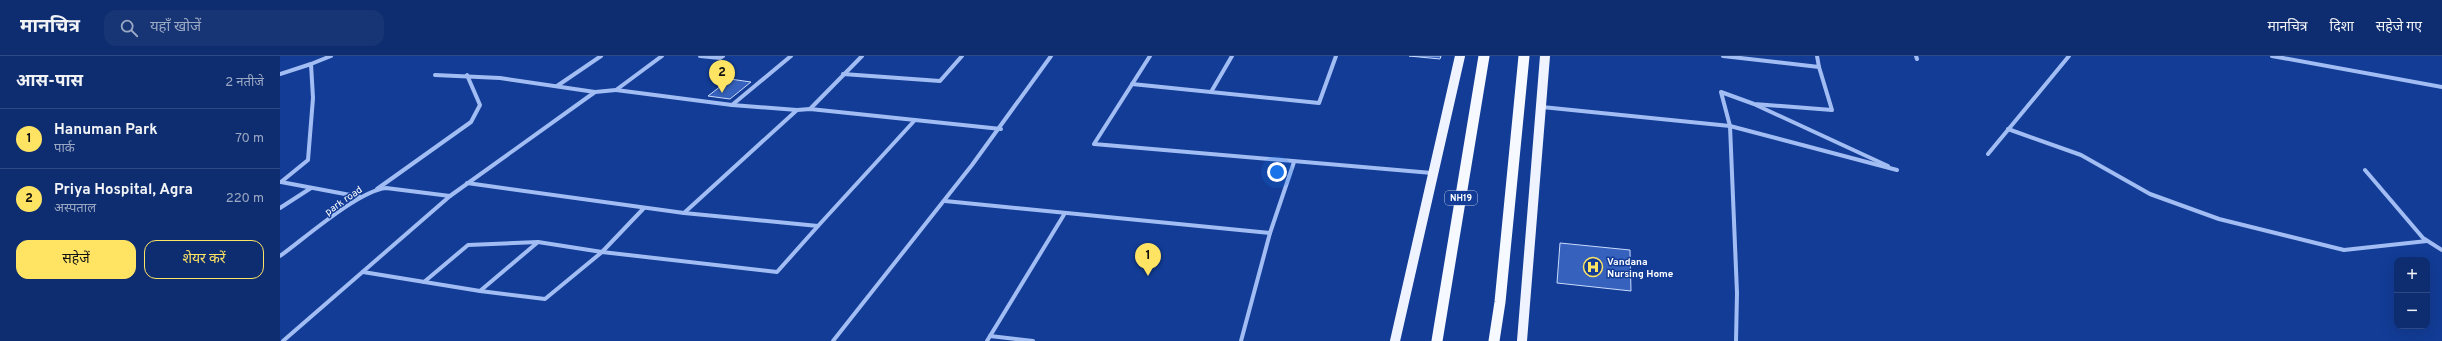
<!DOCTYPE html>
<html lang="hi">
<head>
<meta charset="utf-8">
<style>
  :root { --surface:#0e2d70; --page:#173575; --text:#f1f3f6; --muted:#9ba8c3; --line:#2e4983; --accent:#ffe464 }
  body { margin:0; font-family:Overpass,"Noto Sans Devanagari",sans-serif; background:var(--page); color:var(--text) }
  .controls { position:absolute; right:12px; bottom:12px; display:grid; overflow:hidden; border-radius:8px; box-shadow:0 4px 16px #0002 }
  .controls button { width:36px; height:36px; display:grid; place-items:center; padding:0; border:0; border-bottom:1px solid var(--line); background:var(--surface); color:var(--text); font:20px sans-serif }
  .you { position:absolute; left:997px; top:116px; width:14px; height:14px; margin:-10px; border:3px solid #fff; border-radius:50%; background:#1a73e8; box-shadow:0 0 0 6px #1a73e833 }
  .badge { display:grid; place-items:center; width:26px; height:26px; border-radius:50%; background:var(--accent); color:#111; font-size:13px; font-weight:700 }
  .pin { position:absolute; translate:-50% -33px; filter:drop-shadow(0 1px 2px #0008) }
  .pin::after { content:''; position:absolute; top:21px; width:14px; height:12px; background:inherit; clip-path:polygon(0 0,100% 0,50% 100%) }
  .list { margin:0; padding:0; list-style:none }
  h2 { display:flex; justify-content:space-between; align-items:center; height:52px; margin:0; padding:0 16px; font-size:17px }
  h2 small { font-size:13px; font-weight:400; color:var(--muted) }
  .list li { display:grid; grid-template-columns:26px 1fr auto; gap:12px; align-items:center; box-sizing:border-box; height:60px; padding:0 16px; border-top:1px solid var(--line) }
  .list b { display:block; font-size:15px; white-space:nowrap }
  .list p { margin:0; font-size:13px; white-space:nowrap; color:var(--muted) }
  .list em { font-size:13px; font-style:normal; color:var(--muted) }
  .actions { display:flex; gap:8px; padding:12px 16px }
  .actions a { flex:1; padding:9px 0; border:1px solid var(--accent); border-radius:12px; text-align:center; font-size:14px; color:var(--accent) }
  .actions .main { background:var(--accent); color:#111 }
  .icon { flex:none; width:22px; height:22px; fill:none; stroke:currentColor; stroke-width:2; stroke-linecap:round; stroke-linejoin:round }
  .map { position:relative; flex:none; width:2162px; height:285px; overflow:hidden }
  header { display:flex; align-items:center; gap:24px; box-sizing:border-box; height:56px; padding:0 20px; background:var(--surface); border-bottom:1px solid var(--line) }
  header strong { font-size:19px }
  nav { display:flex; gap:22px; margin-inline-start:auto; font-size:14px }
  .search { width:280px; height:36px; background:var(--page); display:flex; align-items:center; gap:10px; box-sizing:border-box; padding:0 14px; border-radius:12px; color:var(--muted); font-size:15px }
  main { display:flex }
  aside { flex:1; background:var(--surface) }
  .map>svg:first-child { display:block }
  .building { fill:#3662bd; stroke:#cadbfd }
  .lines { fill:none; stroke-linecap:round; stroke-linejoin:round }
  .minor { stroke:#a2bdf3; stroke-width:4 }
  .primary { stroke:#eef3ff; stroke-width:10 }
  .trunk { stroke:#f6f9ff; stroke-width:11 }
  .labels { text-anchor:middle; stroke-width:3; stroke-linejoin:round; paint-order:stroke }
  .shield { fill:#123c96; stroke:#b8c4e0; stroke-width:1 }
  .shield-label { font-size:9px; font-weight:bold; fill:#fff }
  .street-label { font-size:10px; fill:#fff; stroke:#123c96 }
  .poi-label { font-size:10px; font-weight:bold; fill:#fff; stroke:#123c96; text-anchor:start }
</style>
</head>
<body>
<header>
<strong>मानचित्र</strong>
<div class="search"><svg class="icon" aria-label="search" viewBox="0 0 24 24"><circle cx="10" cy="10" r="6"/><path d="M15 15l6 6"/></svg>यहाँ खोजें</div>
<nav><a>मानचित्र</a><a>दिशा</a><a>सहेजे गए</a></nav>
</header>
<main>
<aside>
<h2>आस-पास<small>2 नतीजे</small></h2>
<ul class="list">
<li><span class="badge">1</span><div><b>Hanuman Park</b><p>पार्क</p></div><em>70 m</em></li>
<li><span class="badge">2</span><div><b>Priya Hospital, Agra</b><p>अस्पताल</p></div><em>220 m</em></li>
</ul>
<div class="actions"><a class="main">सहेजें</a><a>शेयर करें</a></div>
</aside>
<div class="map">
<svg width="2162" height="285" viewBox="0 0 2162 285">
  <rect width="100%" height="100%" fill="#123c96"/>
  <g class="building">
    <polygon points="1129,0 1161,0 1160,3"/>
    <polygon points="450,23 471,26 450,43 428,40"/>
    <polygon points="1280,187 1350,194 1351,235 1277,227"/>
  </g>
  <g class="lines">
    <g class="minor">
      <polyline points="420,0 440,2 443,0"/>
      <polyline points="870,0 814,88 1152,117"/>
      <polyline points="1443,0 1539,11 1537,0"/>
      <polyline points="1636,0 1637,3"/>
      <polyline points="1992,0 2162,31"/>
      <polyline points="31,8 51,0"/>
      <polyline points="0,18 31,8 33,42 28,104 1,126"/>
      <polyline points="563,18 660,25 682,0"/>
      <polyline points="852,28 1039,47 1056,0"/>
      <polyline points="277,30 321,0"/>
      <polyline points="315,36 336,34 382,0"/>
      <polyline points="931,36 952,0"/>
      <polyline points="452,49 511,0"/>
      <polyline points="1476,49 1608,110"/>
      <polyline points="1262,51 1450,70 1617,114"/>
      <polyline points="530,53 582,0"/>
      <polyline points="635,64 721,73"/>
      <polyline points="1728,73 1801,99 1870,138 1939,163 2064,194 2147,185"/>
      <polyline points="1708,98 1789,0"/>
      <polyline points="2085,114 2143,182 2162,194"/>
      <polyline points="1,126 81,141"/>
      <polyline points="187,127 404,157 517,54 452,49 336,34"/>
      <polyline points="97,133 191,66 200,49 187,19"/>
      <polyline points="665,145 990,177"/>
      <polyline points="0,152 31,132"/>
      <polyline points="404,157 538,170 635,64 530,53 517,54"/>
      <path d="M0,200C25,182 78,135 106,132L170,140"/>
      <polyline points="83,216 200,235 258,186 322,196 364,152"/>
      <polyline points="144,226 188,189 258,186"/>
      <polyline points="200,235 265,243 322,196 497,216 538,170"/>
      <polyline points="710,280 753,285"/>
      <polyline points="3,285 170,140 315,36 220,22 155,19"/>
      <polyline points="553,285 692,109 771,0"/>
      <polyline points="707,285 785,157"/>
      <polyline points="961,285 990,177 1014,106"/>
      <polyline points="1456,285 1457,237 1450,70 1441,36 1474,48 1552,54 1539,11"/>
    </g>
    <g class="primary">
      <polyline points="1115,285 1180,0"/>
      <polyline points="1242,285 1265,0"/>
    </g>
    <g class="trunk">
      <polyline points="1157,285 1204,0"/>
      <polyline points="1214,285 1220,246 1244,0"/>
    </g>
  </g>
  <defs>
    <g id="hospital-ring" transform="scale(1)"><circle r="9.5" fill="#123c96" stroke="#ffe464" stroke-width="1.5"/><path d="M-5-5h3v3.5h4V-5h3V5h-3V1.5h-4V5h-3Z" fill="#ffe464"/></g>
  </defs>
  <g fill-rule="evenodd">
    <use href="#hospital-ring" x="1313" y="211"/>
  </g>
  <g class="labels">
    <rect class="shield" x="1165" y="135" width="32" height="14" rx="3"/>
    <g class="shield-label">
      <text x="1181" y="145">NH19</text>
    </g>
    <g class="street-label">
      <text transform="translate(63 144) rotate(-35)" y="4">park road</text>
    </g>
    <g class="poi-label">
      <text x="1327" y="209">Vandana<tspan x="1327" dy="12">Nursing Home</tspan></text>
    </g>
  </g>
</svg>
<div class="controls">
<button>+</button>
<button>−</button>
</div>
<div class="you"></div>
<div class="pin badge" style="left:868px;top:220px">1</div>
<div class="pin badge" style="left:442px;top:37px">2</div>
</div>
</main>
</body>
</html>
